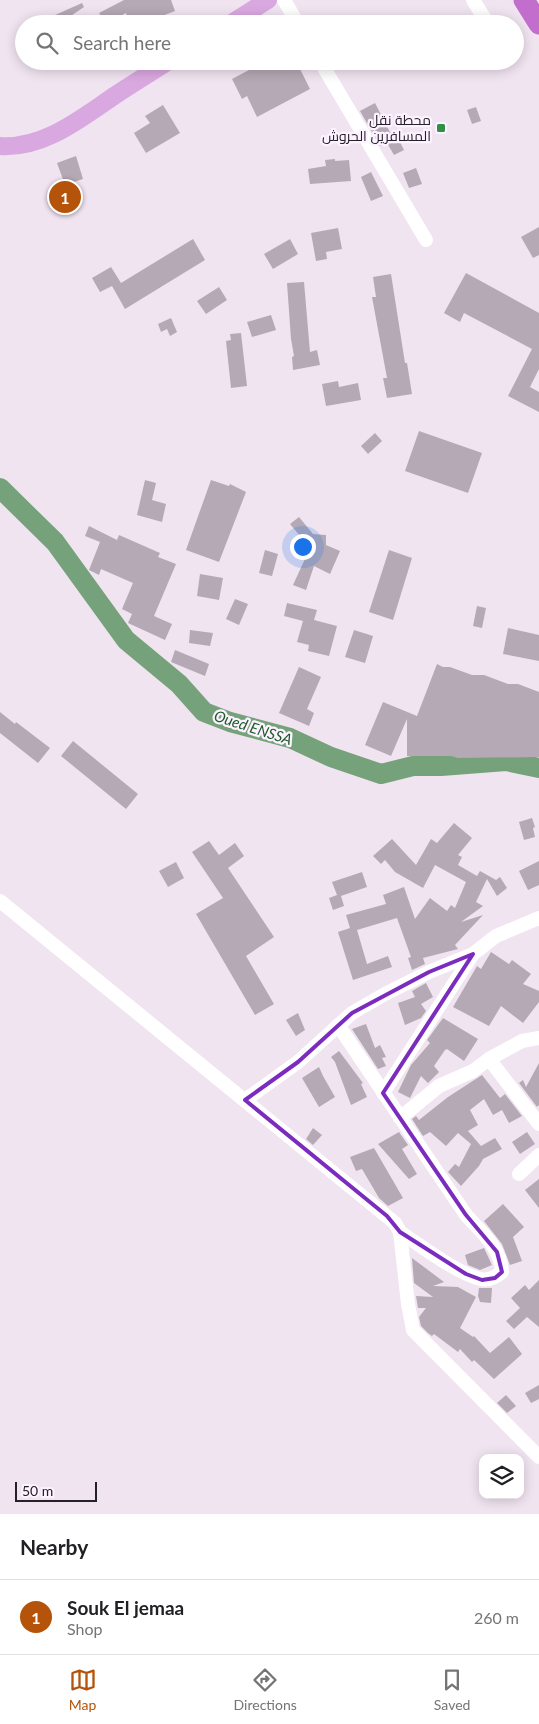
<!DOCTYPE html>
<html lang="en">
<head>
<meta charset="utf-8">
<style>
  :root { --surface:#fff; --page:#f6f6f6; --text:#202124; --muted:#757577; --line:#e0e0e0; --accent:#b45309 }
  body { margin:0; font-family:Lato,Cairo,sans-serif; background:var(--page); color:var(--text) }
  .controls { position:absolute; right:15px; bottom:15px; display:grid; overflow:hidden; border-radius:10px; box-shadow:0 2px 12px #0003 }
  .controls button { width:45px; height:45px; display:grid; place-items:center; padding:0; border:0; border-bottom:1px solid var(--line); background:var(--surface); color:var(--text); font:25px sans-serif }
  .scale { position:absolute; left:15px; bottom:12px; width:82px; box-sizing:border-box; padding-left:5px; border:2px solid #252126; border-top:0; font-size:14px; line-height:18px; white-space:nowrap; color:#252126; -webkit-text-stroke:4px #fdf2ff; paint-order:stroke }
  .you { position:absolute; left:302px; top:546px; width:18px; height:18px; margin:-12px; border:4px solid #fff; border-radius:50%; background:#1a73e8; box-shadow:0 0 0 8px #1a73e833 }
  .badge { display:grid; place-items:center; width:32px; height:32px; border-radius:50%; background:var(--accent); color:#fff; font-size:16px; font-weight:700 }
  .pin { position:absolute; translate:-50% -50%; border:2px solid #fff; box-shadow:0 1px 5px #0006 }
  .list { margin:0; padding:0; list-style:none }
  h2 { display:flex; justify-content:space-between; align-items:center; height:65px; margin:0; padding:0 20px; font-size:21px }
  h2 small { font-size:16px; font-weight:400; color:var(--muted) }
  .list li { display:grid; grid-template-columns:32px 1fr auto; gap:15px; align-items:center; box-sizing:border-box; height:75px; padding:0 20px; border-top:1px solid var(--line) }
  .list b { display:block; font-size:19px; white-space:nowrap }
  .list p { margin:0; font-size:16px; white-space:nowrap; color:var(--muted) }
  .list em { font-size:16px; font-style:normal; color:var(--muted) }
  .icon { flex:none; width:28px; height:28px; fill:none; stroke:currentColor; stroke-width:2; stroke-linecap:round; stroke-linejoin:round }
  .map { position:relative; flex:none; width:539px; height:1514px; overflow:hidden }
  .search { position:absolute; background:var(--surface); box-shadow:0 2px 12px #0003; left:15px; right:15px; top:15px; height:55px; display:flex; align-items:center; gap:12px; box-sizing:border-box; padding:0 18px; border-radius:28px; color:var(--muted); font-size:19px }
  .sheet { height:140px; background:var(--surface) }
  nav { display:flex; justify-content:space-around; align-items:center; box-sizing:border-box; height:70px; border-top:1px solid var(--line); background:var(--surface); font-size:14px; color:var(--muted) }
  nav a { display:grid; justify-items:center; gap:2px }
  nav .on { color:var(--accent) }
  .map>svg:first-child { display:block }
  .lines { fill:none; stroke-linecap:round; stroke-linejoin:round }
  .river { stroke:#75a27a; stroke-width:20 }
  .building { fill:#b4a9b5 }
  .minor { stroke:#fff; stroke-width:14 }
  .major { stroke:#daa8e0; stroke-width:18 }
  .highway { stroke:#c16ecc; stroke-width:21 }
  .marked { fill:none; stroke:#7b2cbf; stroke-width:4; stroke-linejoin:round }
  .poi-dot { fill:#309044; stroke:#fdf2ff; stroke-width:2 }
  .labels { text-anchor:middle; stroke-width:4.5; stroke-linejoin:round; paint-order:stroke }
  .poi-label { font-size:14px; fill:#252126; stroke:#fdf2ff; text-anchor:end }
  .water-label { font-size:15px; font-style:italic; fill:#195c28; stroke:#fdf2ff }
</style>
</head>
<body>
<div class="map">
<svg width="539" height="1514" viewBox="0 0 539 1514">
  <rect width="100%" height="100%" fill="#f0e4f1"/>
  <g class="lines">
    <polyline class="river" points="0,488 55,542 126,640 179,684 204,712 230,722 290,738 331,757 381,774 413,766 441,766 506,761 539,768"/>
  </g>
  <g class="building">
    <polygon points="124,0 171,0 175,11 141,24 129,24 126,13 105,24 88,24 101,16 99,13"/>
    <polygon points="82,3 84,7 59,24 35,24"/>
    <polygon points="266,61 296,61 310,89 257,117 247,96 242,99 232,79"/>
    <polygon points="375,103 392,136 396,134 404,150 394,155 387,143 380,146 360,111"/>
    <polygon points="163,105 180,133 146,153 134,133 150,123 145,116"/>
    <polygon points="476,107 481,121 472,124 467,110"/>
    <polygon points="76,156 83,179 65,185 57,163"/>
    <polygon points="335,159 335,161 349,160 351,181 310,184 308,169 326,166 325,160"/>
    <polygon points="416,168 422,184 409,188 403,173"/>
    <polygon points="371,172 383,196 371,201 361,177"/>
    <polygon points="539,227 539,255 533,258 521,237"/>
    <polygon points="338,228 342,249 326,252 327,259 316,261 311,233"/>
    <polygon points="193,239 205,260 125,309 112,286 100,292 92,278 111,267 121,283"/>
    <polygon points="290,239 298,254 273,269 264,254"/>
    <polygon points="466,273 539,313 539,369 530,387 539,392 539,412 508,396 532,349 464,313 460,322 444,313"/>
    <polygon points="391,274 405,363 407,363 412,394 387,398 383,378 387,378 372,297 376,297 373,277"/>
    <polygon points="304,282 310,352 317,350 320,365 293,370 292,357 294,356 291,339 287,283"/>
    <polygon points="219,287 227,300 206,314 197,301"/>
    <polygon points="271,315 276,330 252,337 247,322"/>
    <polygon points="171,318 177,332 170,336 167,329 161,332 158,324"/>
    <polygon points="241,333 247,386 231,388 226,341 231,340 230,334"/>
    <polygon points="338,381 339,387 358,383 361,400 326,406 322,384"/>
    <polygon points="419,431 482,453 468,493 405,471"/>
    <polygon points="375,433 382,441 368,454 361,446"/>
    <polygon points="145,480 156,483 152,500 166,504 162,522 137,515"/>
    <polygon points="211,480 229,486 230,484 246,492 219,562 186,550"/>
    <polygon points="299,517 313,534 326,535 326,545 340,551 330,574 314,566 306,590 293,585 310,548 290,524"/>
    <polygon points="89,526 117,540 119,535 160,553 158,557 176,564 154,616 172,624 165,640 128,623 132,614 122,609 133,583 101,569 99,575 89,570 100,542 85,536"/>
    <polygon points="265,550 278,554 272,576 259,573"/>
    <polygon points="389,550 412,558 393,620 369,612"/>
    <polygon points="200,574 223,578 219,600 197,596"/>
    <polygon points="235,599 248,604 239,625 226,619"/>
    <polygon points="287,603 317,610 314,620 337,626 329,656 308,651 309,645 297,642 303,621 284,616"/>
    <polygon points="477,606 486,608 482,628 473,626"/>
    <polygon points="508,628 539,635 539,661 503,654"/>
    <polygon points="190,630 213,633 210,646 189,643"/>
    <polygon points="354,630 373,636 365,663 345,657"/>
    <polygon points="175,650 209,664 205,676 171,662"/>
    <polygon points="437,664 443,667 450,667 472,675 484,675 508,684 518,684 539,692 539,757 458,758 451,756 407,756 407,719 391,756 365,745 383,702 417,716"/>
    <polygon points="299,667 321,677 307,709 314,713 309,726 279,713"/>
    <polygon points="0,712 15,724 16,722 50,748 38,763 0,733"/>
    <polygon points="73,741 138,794 126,809 61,756"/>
    <polygon points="532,818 535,827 533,828 535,837 524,840 519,822"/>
    <polygon points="454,823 472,838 458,855 462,857 458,865 477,876 480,871 496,880 500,877 507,888 497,896 487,879 476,902 483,906 461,922 483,915 455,945 458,949 423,958 425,964 412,970 408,958 411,957 397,918 357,930 367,964 388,956 392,967 353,980 338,932 350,928 346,915 386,904 383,895 404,887 415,919 430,898 447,911 451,905 455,908 466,882 435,865 423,888 395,872 385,860 381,864 373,856 392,839 416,865 431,839 437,843"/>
    <polygon points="209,841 219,855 235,843 244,856 228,868 274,937 246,956 274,1004 255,1015 196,914 223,898 192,852"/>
    <polygon points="539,861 539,885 528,890 519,871"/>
    <polygon points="176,862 184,878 168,887 159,871"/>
    <polygon points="362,872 367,887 341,896 344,906 333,910 329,898 337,895 332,882"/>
    <polygon points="491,952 509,964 512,960 531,974 523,984 539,991 539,1002 523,1023 501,1006 489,1026 453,1007 477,966 481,969"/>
    <polygon points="426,983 433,997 421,1004 426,1011 421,1018 405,1025 398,1003 415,997 412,991"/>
    <polygon points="298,1013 305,1030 296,1036 286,1020"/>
    <polygon points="443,1018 478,1039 464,1061 447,1049 445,1050 434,1066 439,1072 428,1083 421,1076 410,1098 398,1092 411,1065 430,1043 427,1040"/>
    <polygon points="366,1024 375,1048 380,1045 386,1057 382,1058 386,1066 378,1069 352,1029"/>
    <polygon points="339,1051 363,1083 361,1084 367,1097 351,1105 335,1062 331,1057"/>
    <polygon points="539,1063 539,1105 537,1107 519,1083 523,1080 526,1087"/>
    <polygon points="319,1067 323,1076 335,1097 319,1107 302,1078"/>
    <polygon points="482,1075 500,1098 505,1094 522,1116 509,1123 502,1110 493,1115 484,1099 470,1110 478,1125 468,1131 481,1146 495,1138 502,1149 483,1159 479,1166 461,1186 448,1172 455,1164 459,1167 471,1144 458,1133 446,1146 430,1132 423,1136 412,1119 416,1116 419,1120 448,1097"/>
    <polygon points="313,1128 322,1135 313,1145 306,1139"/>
    <polygon points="399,1132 408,1145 402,1149 417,1174 409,1179 378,1144"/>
    <polygon points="527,1132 535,1144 520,1154 512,1142"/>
    <polygon points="374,1148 403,1198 388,1206 379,1198 362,1169 356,1171 350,1157"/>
    <polygon points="539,1179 539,1208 525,1190"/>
    <polygon points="503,1204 524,1227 513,1237 522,1261 510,1265 502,1244 484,1221"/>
    <polygon points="484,1248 492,1265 480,1270 468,1265 465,1255"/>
    <polygon points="412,1258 444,1282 433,1286 458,1287 476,1297 460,1328 473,1337 474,1336 490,1353 509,1337 522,1354 494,1379 474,1360 472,1362 460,1349 458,1352 434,1334 432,1336 428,1333 421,1326 419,1317 426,1308 418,1308 416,1296 433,1297 414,1283"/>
    <polygon points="539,1280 539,1327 527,1317 514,1329 506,1321 520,1308 511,1298 525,1285 529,1290"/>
    <polygon points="479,1288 492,1288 491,1303 480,1302 478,1296"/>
    <polygon points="539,1385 539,1399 531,1403 525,1393"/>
    <polygon points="506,1395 516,1406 507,1413 497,1403"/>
  </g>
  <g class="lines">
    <g class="minor">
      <polyline points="284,0 298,24"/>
      <polyline points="473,0 488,24"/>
      <polyline points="320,61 426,240"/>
      <polyline points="0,901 395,1223 400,1232 408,1304 413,1330 539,1457"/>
      <path d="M338,1025L466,1215C481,1232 501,1248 502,1272C496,1277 489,1281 481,1279C459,1275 420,1245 400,1232"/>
      <polyline points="489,1059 539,1124"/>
      <polyline points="383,1093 473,954"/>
      <polyline points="245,1100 298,1062 352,1013 385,994 429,972 473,954 496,936 539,918"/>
      <polyline points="400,1118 439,1086 473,1071 489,1059 522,1041 539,1038"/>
      <polyline points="519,1174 539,1155"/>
    </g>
    <g class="major">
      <polyline points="230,24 268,0"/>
      <path d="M0,146C43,149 80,119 114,96C132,84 150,73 169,61"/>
    </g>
    <polyline class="highway" points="524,0 539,24"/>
  </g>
  <path class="marked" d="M473,954L383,1093L466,1215L497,1252L502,1272L495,1278L482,1280L466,1274L400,1232L387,1216L245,1100L298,1062L352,1013L429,972Z"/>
  <rect class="poi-dot" x="436" y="123" width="10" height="10" rx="2.5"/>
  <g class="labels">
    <g class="poi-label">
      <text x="431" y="125">محطة نقل<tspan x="431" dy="16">المسافرين الحروش</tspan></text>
    </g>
    <g class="water-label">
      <text transform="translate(253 728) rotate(18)" y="5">Oued ENSSA</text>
    </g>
  </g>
</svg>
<div class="controls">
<button><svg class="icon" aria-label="layers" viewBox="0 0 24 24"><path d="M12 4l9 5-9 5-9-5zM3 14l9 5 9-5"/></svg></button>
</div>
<div class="scale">50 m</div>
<div class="you"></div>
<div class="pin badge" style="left:65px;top:197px">1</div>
<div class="search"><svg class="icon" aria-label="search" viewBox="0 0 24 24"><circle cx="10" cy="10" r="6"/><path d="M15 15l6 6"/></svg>Search here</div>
</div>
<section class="sheet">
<h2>Nearby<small></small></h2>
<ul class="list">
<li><span class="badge">1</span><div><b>Souk El jemaa</b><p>Shop</p></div><em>260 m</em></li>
</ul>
</section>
<nav>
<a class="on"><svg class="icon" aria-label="map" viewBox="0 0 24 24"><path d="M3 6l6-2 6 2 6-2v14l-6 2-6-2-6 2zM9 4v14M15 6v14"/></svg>Map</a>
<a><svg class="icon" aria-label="directions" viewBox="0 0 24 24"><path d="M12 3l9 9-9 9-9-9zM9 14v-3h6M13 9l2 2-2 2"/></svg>Directions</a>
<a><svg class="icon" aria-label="saved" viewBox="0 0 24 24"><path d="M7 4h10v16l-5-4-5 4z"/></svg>Saved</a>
</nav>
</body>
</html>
